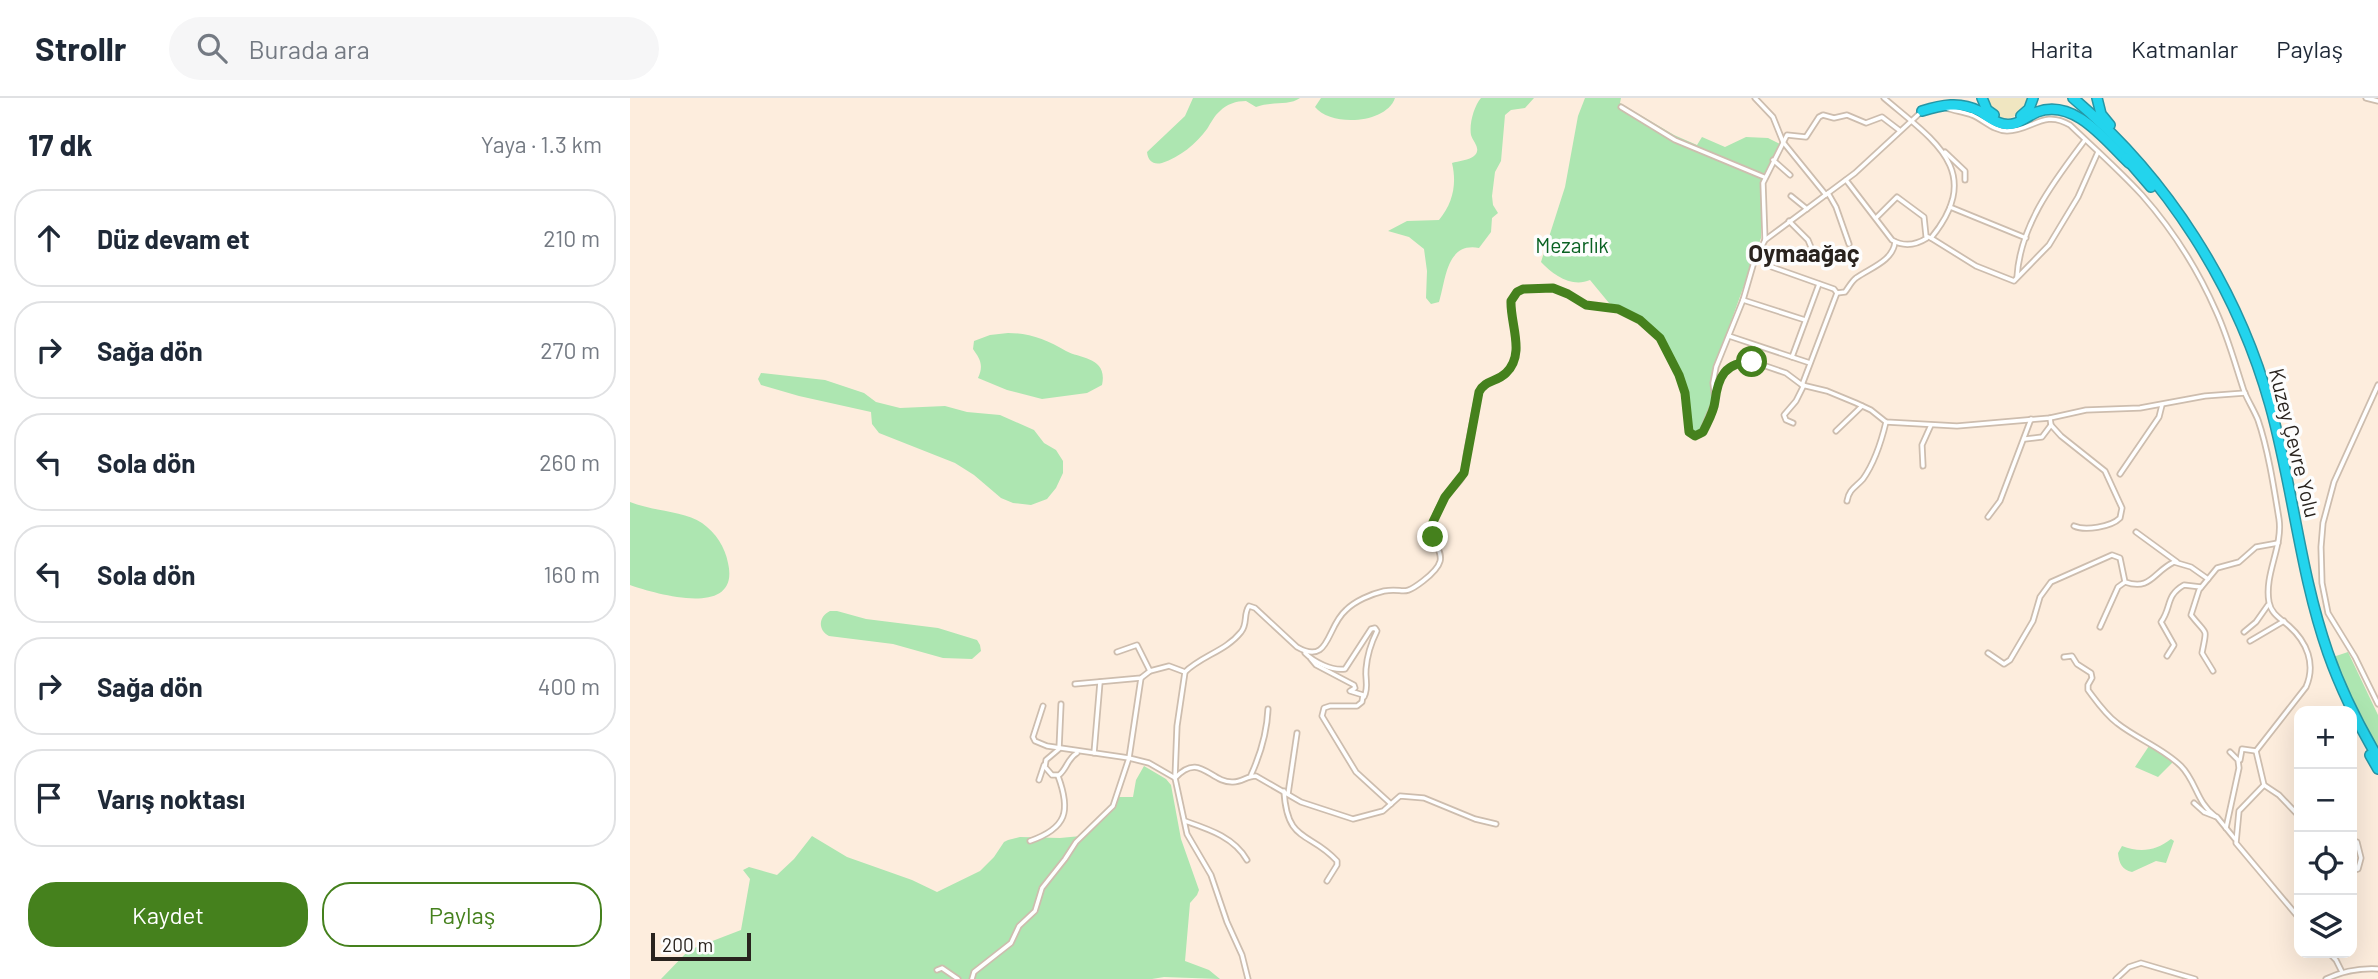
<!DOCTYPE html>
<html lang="tr">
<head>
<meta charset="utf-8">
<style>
  :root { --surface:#fff; --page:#f6f6f7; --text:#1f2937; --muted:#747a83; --line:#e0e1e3; --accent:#45811d }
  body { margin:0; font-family:Barlow,sans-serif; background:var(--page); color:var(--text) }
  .controls { position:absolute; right:21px; bottom:21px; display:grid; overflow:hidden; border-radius:14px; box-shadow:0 7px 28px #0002 }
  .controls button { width:63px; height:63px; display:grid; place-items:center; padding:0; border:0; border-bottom:2px solid var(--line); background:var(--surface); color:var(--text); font:35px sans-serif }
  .scale { position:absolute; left:21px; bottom:18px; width:100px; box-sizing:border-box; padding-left:7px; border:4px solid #29231e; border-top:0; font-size:19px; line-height:24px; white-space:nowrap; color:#29231e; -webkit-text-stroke:5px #fdfdfd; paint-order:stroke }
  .stop { position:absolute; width:21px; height:21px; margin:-16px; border:5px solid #45811d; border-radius:50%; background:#fff }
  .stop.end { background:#45811d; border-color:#fff; box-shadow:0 2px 7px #0008 }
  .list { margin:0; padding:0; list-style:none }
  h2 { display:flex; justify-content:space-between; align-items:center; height:91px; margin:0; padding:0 28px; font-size:30px }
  h2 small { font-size:23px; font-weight:400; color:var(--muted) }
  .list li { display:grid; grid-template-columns:46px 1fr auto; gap:21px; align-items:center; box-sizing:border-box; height:98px; margin:0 14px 14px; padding:0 14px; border:2px solid var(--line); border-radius:28px }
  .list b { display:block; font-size:26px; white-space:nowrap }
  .list em { font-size:23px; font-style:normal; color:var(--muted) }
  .actions { display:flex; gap:14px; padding:21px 28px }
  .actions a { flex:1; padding:16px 0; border:2px solid var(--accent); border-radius:28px; text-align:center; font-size:24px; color:var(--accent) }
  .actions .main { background:var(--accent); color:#fff }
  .icon { flex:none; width:38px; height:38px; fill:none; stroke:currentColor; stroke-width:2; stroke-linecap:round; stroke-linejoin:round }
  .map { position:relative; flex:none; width:1748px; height:881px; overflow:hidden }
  header { display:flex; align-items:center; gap:42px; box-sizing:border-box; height:98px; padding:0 35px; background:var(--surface); border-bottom:2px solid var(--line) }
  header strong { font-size:33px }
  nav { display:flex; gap:38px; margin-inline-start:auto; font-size:24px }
  .search { width:490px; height:63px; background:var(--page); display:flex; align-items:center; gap:18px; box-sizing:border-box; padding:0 24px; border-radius:38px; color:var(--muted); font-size:26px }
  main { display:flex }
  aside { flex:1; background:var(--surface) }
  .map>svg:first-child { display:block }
  .green { fill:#ade6b1 }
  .sand { fill:#f0e6c1 }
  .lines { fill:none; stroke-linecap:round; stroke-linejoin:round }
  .street-casing { stroke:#cdbdae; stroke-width:7 }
  .highway-casing { stroke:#2596a5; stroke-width:12 }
  .street { stroke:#fff; stroke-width:3.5 }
  .highway { stroke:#23d4ed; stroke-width:9 }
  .route { stroke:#45811d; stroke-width:9 }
  .labels { text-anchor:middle; stroke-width:7; stroke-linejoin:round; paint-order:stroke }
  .park-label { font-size:21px; fill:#0a6223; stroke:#fdfdfd }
  .street-label { font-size:21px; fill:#29231e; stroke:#fdfdfd }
  .quarter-label { font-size:24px; font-weight:bold; fill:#29231e; stroke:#fdfdfd }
</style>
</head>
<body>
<header>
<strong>Strollr</strong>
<div class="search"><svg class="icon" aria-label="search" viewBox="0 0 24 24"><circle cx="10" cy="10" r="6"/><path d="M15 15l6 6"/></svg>Burada ara</div>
<nav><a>Harita</a><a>Katmanlar</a><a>Paylaş</a></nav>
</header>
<main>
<aside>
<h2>17 dk<small>Yaya · 1.3 km</small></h2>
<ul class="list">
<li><svg class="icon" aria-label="ahead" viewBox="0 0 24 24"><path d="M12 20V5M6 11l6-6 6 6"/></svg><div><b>Düz devam et</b></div><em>210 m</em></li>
<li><svg class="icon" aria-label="right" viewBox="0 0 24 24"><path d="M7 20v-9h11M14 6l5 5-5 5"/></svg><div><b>Sağa dön</b></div><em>270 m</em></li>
<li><svg class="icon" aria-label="left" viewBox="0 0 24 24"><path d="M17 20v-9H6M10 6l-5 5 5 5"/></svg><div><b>Sola dön</b></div><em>260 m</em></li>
<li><svg class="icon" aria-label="left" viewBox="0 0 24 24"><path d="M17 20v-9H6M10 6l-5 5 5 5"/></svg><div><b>Sola dön</b></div><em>160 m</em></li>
<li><svg class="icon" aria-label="right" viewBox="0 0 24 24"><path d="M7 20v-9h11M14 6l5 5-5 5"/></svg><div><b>Sağa dön</b></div><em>400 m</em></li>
<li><svg class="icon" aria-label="arrive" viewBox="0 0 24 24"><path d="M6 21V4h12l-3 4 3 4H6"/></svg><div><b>Varış noktası</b></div></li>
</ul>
<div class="actions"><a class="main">Kaydet</a><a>Paylaş</a></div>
</aside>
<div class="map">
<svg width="1748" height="881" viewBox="0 0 1748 881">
  <rect width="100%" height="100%" fill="#fdeddd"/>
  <g class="green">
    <path d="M563,0H670C659,8 642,3 626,9L616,3C606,3 597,6 590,13C584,18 581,25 577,31C566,46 550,59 532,65C523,67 518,63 517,54L555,18Z"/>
    <path d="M691,0H765C756,26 701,29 685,9Z"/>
    <path d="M851,0H904L895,10L881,12L875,17L871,63L865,74L862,98L863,107L868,115L862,120L861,134L849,150C816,144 816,182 809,204L801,206L796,200L797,173L794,151L779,139L758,133L777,123L809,122C823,105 827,86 822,65C828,63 840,62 844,58C852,51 843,44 841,37C839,26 844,8 851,0Z"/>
    <path d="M955,0H991L990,5L1044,37L1067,47L1072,39L1095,49L1116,39L1138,40L1150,46L1132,80L1131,140L1084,271L1082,288L1085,302L1069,334H1063L1060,330L1059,305L1052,277L1028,235L1007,217L979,205L960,182C942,190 923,177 911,164L935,89L948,18Z"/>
    <path d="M378,235C400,235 417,242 436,253C451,261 478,259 472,287L457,295L412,301L377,292L348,280C354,267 350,261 343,251L344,243L360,237Z"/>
    <polygon points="131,275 195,282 234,295 246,304 270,310 315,308 337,314 370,317 404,332 414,345 426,352 433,363 433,375 426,390 417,401 401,407 383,405 371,400 344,377 325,365 249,335 242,326 241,314 169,298 131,287 128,281"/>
    <path d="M0,404C22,413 54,413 72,425C86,435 95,449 98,465C111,521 26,496 0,487Z"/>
    <path d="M200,513H207L236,521L308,530L347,542L350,547L351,553L342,561L313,560L263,546L199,538C188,532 188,519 200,513Z"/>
    <polygon points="1718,554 1748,617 1748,655 1727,616 1703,559"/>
    <polygon points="1519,648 1544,663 1528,679 1505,669"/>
    <polygon points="514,668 536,681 541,687 551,741 569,792 567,797 560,805 555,863 579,872 590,881 534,879 522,881 31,881 59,852 111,832 120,781 113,772 119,769 147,777 164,761 182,738 217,759 282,782 307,794 350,773 364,759 374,744 378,742 390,739 430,740 451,738 481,710 488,699 503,699 506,682"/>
    <path d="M1541,741L1544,743L1536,765L1526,763L1502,774C1492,772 1489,765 1488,755L1492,748C1510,755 1526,753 1541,741Z"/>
  </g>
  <path class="sand" d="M1354,0H1402C1383,25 1372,30 1354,0Z"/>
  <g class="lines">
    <g class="street-casing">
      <g id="street">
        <polyline points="1125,0 1143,19 1153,44 1196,97"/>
        <polyline points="1736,0 1748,3"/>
        <polyline points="991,9 1045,42 1134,79"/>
        <path d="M1316,10C1325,13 1334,14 1342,17C1354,22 1364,33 1377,33C1402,33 1413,11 1440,27C1464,50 1489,72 1512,97C1542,131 1568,172 1586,213C1598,239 1605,266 1614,293C1618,303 1624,312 1628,322C1638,351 1644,390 1649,421C1653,449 1634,476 1639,504C1641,516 1651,521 1659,528C1677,544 1686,566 1676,589L1626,653"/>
        <polyline points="1315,54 1335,73 1335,82"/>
        <polyline points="1143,62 1160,77"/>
        <path d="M1216,82L1262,142C1274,149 1286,147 1297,140"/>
        <polyline points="1198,95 1206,109 1219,146"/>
        <polyline points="1161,98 1177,111"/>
        <polyline points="1320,109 1396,140"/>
        <path d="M1246,120L1267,99L1294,119L1296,138L1301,140C1356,73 1303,42 1254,0"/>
        <polyline points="1159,123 1178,142 1183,154"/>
        <polyline points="1301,140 1346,168 1384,183 1419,147 1448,99 1468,54"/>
        <polyline points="1135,142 1133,85 1157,37 1176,39 1189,19 1193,17 1204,20 1217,17 1236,25 1252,19 1269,32"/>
        <polyline points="1128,158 1142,169 1204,191 1207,195 1172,287"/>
        <path d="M1387,179C1390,126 1425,82 1455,42"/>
        <path d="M1207,195L1215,194C1219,189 1221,184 1226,180C1240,170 1263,163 1265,144"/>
        <polyline points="1113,202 1175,222"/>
        <polyline points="1099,238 1180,265"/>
        <polyline points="1162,259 1189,186"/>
        <polyline points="1748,287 1704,384 1693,425 1691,449 1692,485 1698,515 1725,559 1748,606"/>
        <polyline points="1085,292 1092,279 1100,269 1108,265 1124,264 1156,275 1172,287 1197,293 1226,305 1241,312 1256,324 1327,328 1420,320 1456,312 1510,310 1575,298 1615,295"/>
        <path d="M1420,320L1421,327L1431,338L1475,373L1492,410L1490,420C1481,429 1455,433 1444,428"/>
        <polyline points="1163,325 1156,322 1154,317 1166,303 1174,287"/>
        <polyline points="1206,333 1232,308"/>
        <polyline points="1395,341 1412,339 1421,327"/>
        <polyline points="1293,368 1292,347 1301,327"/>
        <polyline points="1490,376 1529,319 1532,307"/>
        <path d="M1217,403C1219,391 1226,389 1233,381C1245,364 1251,345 1256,324"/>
        <polyline points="1358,419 1370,403 1401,321"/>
        <polyline points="1506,434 1547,464"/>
        <polyline points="1470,529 1488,489 1495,484"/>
        <polyline points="1614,534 1626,524 1638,507"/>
        <polyline points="1620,543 1654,523"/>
        <polyline points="487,554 507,547 520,573"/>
        <path d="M675,555C684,564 702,573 715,571L741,531L745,530L747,533C741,545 737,558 736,571C735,582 739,589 734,599"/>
        <path d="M1358,555L1374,566L1380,562L1403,523L1410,499L1421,484L1482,457L1490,460L1495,484C1521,493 1523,474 1544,464L1561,469L1578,481"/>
        <path d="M1537,558L1544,547L1531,524C1542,509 1535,498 1554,487L1571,489"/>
        <path d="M1434,559L1442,558L1447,566L1461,575L1462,580L1458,587V592C1467,604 1475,616 1487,625C1507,641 1533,650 1551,668C1566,683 1567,705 1585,718"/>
        <polyline points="681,561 686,567 724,587 725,590 720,593 733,597 732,604 727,608 700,608 694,610 692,618 726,674 761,706"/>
        <path d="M1583,573L1572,555C1577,528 1578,539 1561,517L1569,492L1587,470L1609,464L1626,449L1648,445"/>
        <polyline points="445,586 511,580 520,573 539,568 555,574"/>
        <path d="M431,606L429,651L416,662L415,669L422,677H429C437,671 437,661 447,655"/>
        <path d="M413,608L403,639L405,643L417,648L499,660L519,665L545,680C570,653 580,685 603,684C612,684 617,678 626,678L671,704L723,721L753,713L770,698L794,700L845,721L866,726"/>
        <polyline points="1626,653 1634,687 1649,697 1669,718"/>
        <polyline points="464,655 470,584"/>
        <polyline points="1610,662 1612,651 1626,653"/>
        <path d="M621,677C631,655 637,635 638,611"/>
        <polyline points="409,682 414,667"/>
        <polyline points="1634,687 1609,713 1606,745 1669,820"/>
        <path d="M654,693C657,746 680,733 707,763V767L697,783"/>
        <polyline points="658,696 667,635"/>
        <polyline points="1564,705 1574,714 1587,719 1605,741"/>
        <path d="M555,723C578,731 604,739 617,762"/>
        <polyline points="1596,730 1609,670 1608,662 1600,654"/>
        <path d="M400,743C437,730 441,713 428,678"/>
        <polyline points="1722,773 1728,771 1731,760 1727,744"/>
        <polyline points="1699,855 1706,862 1712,874"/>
        <polyline points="307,872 312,870 328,881"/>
        <polyline points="342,881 344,874 381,845 389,828 405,813 412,790 435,761 446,744 483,708 499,660 511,580"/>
        <path d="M618,881L612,857L597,824L581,777L557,736L545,680L547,628L555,574C571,558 596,553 611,534C618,526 613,516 619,508L625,510L667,549C700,568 696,529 716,512C725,503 741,496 754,493C775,489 771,500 793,483C828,456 799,453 803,427C804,418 810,406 816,398C821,391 829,386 833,378C836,370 835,360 837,352C841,333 844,313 849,294C855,282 867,284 876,275C896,255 879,226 881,203L887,193L893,191L923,190L938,196L956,207L988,211L1010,222L1030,240L1049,277L1055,295L1059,334L1065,338L1071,336L1085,303L1083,285L1086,269L1113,202L1124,164L1135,142L1225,75L1290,15"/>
        <polyline points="1486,881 1499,869 1511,865 1565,881"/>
        <path d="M1696,881C1713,873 1729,870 1748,871"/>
      </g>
    </g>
    <g class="highway-casing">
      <g id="highway">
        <polyline points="1352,0 1357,12 1364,17"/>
        <path d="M1443,0C1537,79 1607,189 1640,307C1663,389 1670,475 1698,555C1711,592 1728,626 1748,660"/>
        <polyline points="1467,0 1471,16 1480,27"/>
        <path d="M1292,13C1311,7 1330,3 1349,13C1357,18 1363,24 1373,26C1387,29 1395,19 1407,14C1444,0 1475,42 1499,65"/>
        <polyline points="1391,18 1399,11 1403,0"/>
        <polyline points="1496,60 1521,89"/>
        <polyline points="1740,657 1748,671"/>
      </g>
    </g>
    <use href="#street" class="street"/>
    <use href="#highway" class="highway"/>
  </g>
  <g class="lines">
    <path class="route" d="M803,439V424L815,399L834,375L849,294C855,282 867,284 876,275C896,256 880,226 881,203L887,194L893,191L923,190L938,196L956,207L988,211L1010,222L1030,240L1049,277L1055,295L1059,334L1065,338L1073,334C1077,325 1084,314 1085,303C1088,279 1095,264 1122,264"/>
  </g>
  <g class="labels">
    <g class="park-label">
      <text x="942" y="155">Mezarlık</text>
    </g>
    <g class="street-label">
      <text transform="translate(1664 345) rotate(76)" y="7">Kuzey Çevre Yolu</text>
    </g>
    <g class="quarter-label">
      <text x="1174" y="164">Oymaağaç</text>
    </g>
  </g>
</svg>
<div class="controls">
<button>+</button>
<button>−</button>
<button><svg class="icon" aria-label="locate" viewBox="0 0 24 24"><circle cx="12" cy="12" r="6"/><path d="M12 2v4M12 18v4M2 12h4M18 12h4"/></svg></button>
<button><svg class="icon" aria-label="layers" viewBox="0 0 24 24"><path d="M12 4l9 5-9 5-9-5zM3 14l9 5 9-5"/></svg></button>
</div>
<div class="scale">200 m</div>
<div class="stop" style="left:1122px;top:264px"></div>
<div class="stop end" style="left:803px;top:439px"></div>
</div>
</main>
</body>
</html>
